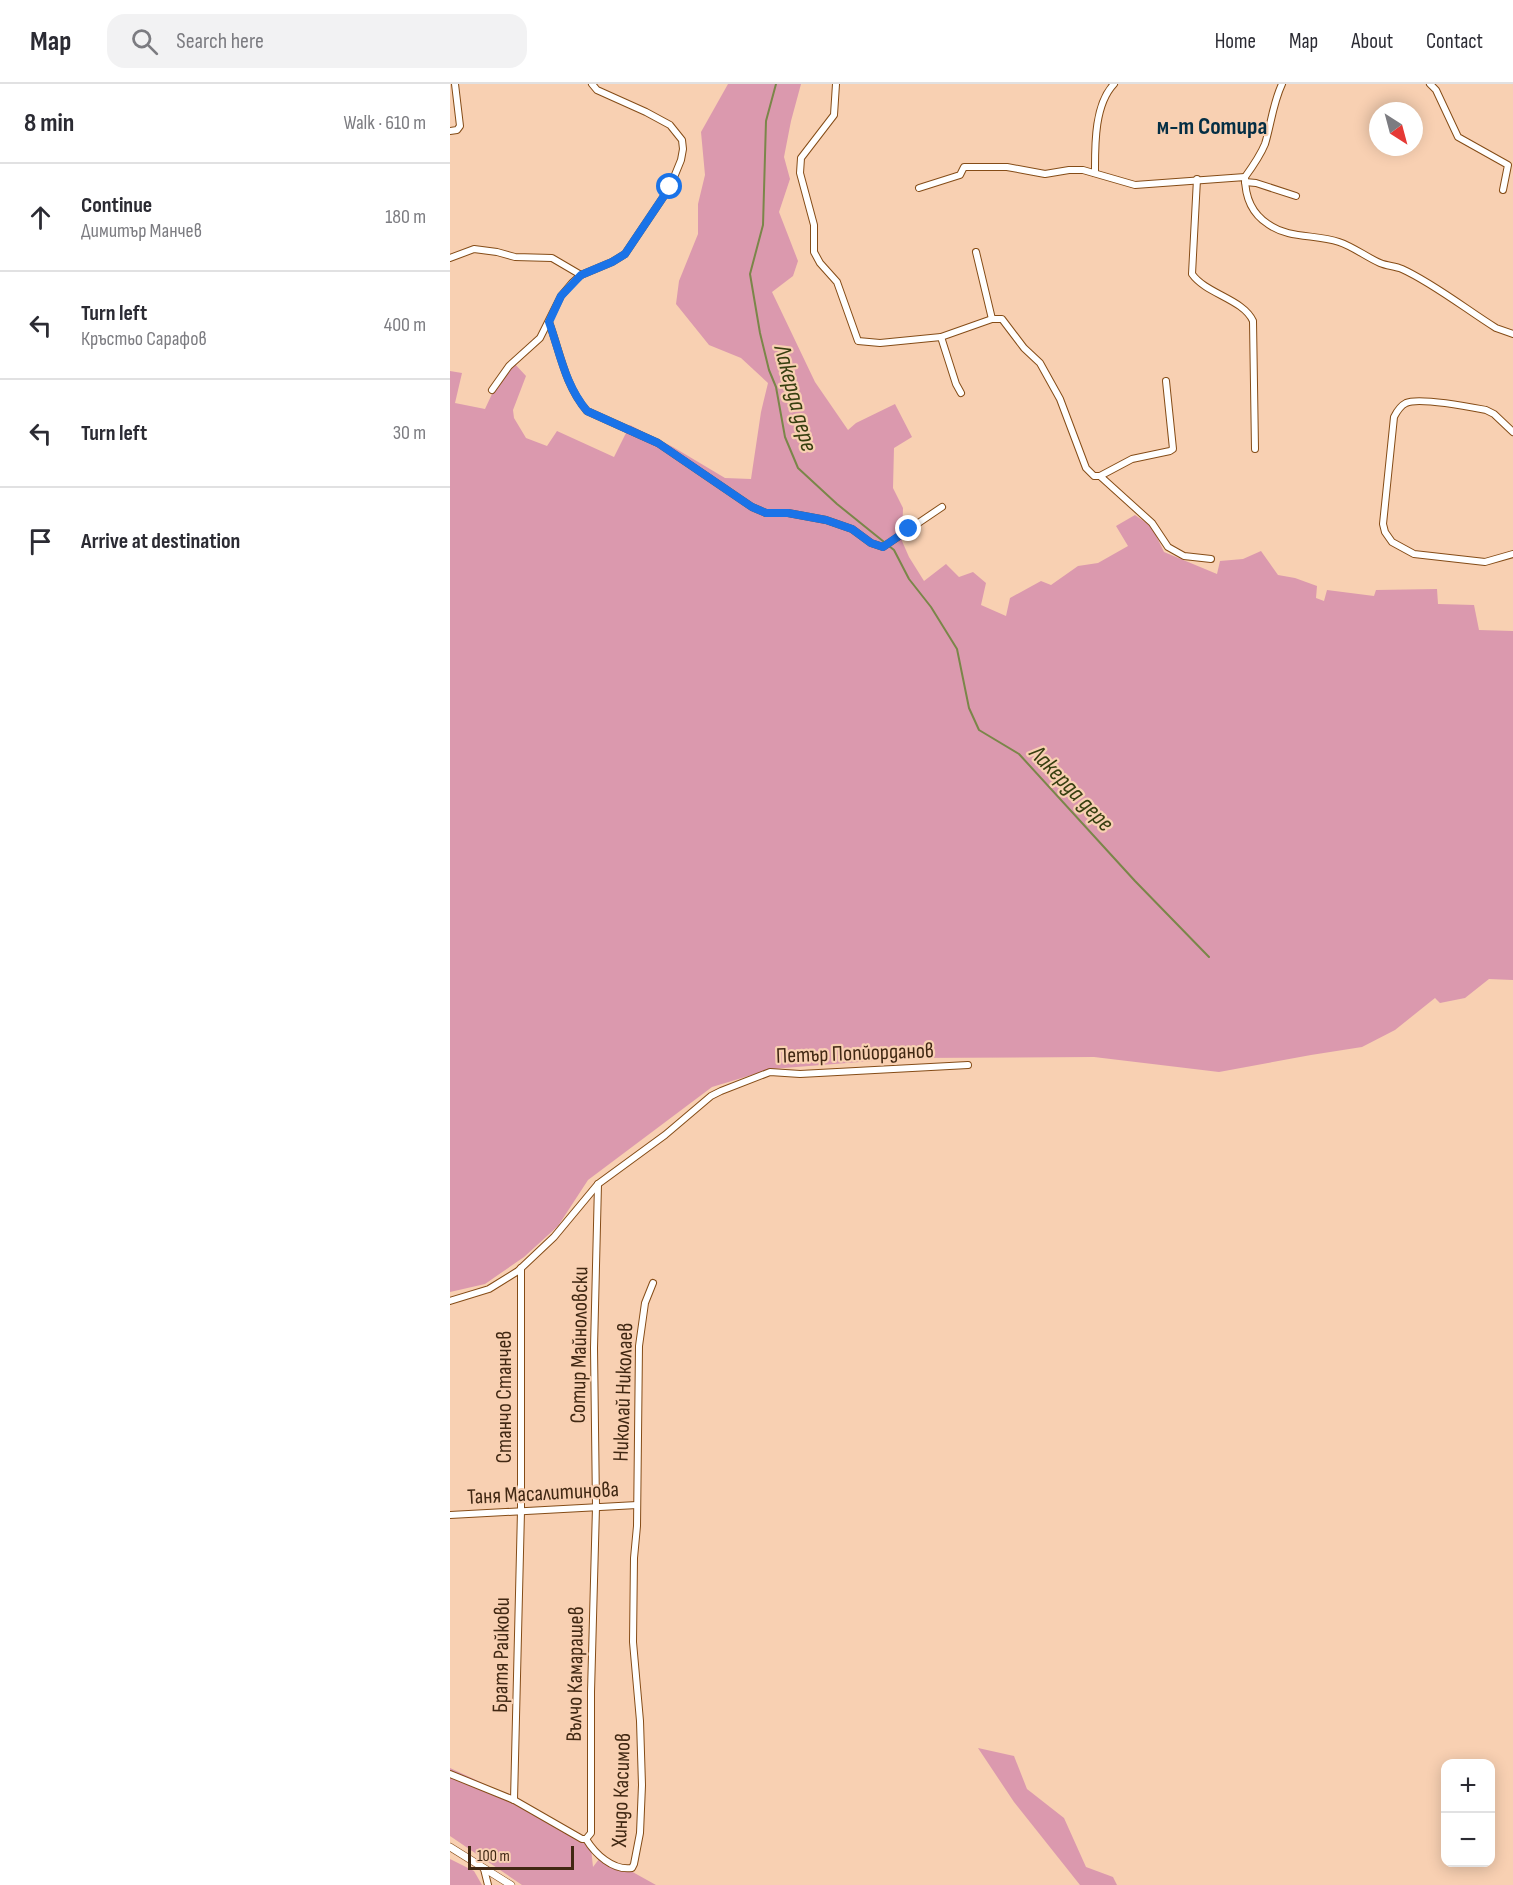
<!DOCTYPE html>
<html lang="en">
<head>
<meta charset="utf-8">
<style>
  :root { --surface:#fff; --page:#f2f2f3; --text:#2b2b33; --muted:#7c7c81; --line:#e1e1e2 }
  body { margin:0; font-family:"Sofia Sans Condensed",sans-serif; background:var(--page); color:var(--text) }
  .controls { position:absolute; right:18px; bottom:18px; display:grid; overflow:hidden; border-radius:12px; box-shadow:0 3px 15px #0003 }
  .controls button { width:54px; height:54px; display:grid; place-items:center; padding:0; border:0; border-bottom:2px solid var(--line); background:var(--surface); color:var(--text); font:30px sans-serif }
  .compass { position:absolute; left:919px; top:18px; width:54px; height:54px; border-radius:50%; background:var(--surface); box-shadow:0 3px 15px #0003; rotate:144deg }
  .scale { position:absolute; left:18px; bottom:15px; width:106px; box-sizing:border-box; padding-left:6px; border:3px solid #412813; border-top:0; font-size:16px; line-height:21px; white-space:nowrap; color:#412813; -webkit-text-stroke:4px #f8d0b2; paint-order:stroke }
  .stop { position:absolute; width:18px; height:18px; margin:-14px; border:4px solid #1a73e8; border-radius:50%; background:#fff }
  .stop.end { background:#1a73e8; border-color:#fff; box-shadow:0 2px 6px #0008 }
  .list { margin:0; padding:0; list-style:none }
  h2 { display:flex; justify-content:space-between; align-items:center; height:78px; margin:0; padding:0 24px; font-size:26px }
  h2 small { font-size:20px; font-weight:400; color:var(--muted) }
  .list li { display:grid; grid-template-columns:39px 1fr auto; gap:18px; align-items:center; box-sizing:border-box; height:108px; padding:0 24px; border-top:2px solid var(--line) }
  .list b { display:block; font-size:22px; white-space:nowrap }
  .list p { margin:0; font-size:20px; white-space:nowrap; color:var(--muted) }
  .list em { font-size:20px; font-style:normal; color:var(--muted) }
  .icon { flex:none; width:33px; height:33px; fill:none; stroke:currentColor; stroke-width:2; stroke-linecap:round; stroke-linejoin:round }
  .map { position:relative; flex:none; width:1063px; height:1801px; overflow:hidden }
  header { display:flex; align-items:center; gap:36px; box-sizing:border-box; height:84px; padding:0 30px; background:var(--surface); border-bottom:2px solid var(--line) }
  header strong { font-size:28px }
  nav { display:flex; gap:33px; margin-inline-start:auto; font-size:21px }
  .search { width:420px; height:54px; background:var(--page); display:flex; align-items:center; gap:15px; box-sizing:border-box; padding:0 21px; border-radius:18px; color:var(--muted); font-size:22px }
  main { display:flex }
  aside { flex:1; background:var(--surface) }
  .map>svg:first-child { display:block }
  .green { fill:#db99ae }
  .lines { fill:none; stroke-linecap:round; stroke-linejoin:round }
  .stream { stroke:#7a8649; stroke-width:2 }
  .minor-casing { stroke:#854c17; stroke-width:8 }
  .tertiary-casing { stroke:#854c17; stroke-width:8 }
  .minor { stroke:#fff; stroke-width:6 }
  .tertiary { stroke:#fff; stroke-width:7 }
  .route { stroke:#1a73e8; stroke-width:8 }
  .labels { text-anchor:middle; stroke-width:4.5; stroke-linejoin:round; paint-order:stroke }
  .street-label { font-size:22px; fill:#412813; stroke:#f8d0b2 }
  .neighbourhood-label { font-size:24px; font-weight:bold; fill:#042e44; stroke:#f8d0b2 }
  .water-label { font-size:24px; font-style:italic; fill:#373f10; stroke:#f8d0b2 }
</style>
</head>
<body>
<header>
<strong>Map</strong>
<div class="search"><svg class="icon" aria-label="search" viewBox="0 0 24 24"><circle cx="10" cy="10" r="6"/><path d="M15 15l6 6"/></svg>Search here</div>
<nav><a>Home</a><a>Map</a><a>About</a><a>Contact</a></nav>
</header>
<main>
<aside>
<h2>8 min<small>Walk · 610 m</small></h2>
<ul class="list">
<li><svg class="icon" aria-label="ahead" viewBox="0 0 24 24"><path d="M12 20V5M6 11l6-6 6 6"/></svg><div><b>Continue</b><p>Димитър Манчев</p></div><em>180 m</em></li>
<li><svg class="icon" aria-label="left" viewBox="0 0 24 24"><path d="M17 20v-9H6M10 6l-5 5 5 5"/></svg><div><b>Turn left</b><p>Кръстьо Сарафов</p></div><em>400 m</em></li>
<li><svg class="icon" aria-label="left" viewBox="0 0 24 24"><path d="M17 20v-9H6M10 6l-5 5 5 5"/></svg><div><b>Turn left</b></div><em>30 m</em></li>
<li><svg class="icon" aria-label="arrive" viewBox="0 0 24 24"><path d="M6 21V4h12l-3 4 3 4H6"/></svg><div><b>Arrive at destination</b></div></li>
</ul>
</aside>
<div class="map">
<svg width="1063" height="1801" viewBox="0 0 1063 1801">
  <rect width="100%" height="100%" fill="#f8d0b2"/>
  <g class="green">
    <polygon points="278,0 351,0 341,37 334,73 340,95 329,128 348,177 343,192 322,208 365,298 398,346 406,339 445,320 462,353 444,364 443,404 453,424 452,457 459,473 474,497 496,480 509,493 523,488 536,499 531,521 556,532 560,514 591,497 601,501 628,482 648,479 678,462 666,442 685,431 702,443 714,468 767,490 770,477 793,475 811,467 828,491 845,494 867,502 866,514 874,517 877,506 924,512 926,506 987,505 988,520 1024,521 1029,546 1063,547 1063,896 1039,895 1015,914 990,919 985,914 945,946 912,963 861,971 769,988 644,973 460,974 321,985 262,1003 138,1096 108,1142 74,1173 35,1200 0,1208 0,287 12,289 5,319 35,325 48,297 63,278 76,292 63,326 64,334 76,354 97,362 107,347 164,373 180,341 223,363 275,394 301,395 311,328 318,299 291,274 259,261 226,220 229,197 248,150 248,120 255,91 251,48"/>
    <polygon points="528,1664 564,1672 577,1705 614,1734 636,1783 663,1793 667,1801 630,1801 564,1718"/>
    <path d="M0,1684C49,1706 98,1731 141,1764L143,1783L152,1771L206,1801H72L0,1752Z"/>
    <polygon points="0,1775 24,1787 32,1801 0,1801"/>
  </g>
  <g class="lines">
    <polyline class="stream" points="326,0 316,37 313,141 300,190 310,249 319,286 326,303 335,353 348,384 387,420 444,466 459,495 481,523 507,565 519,624 529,646 569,670 685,797 759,873"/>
    <g class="minor-casing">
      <g id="minor">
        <polyline points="386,0 384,31 351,74 350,89 364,141 364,168 370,179 387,198 408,257 430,259 491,253 542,235 552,235 574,264 590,279 610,315 636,384 644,392 650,392 702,439 718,463 734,472 761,475"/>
        <polyline points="980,0 986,6 1008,53 1058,81 1053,106"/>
        <polyline points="0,47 7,46 10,42 5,0"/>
        <path d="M645,89C645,62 644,21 664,0"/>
        <path d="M795,93C803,82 810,72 815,60C821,40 823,19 832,0"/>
        <path d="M747,95L742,190C756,210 793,215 803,237L805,365"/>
        <polyline points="795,98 806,99 846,112"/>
        <path d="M469,104L510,91L514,83H557L595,90L619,86H633L685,101L795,93C795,113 801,129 818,140C839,155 865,150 889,158C904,163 916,173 930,179C937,182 945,182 952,185C983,199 1017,226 1046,244L1063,250"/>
        <polyline points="526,168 542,235"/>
        <polyline points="0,174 24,165 47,168 65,173 102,174 131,191"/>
        <path d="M99,238C110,268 115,302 137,327L208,359L302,423L316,429H338L376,436L402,445L421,459L433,463L492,423"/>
        <polyline points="491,253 506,300 511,309"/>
        <polyline points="42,306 59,282 90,254 111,212 122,199 131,191 162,178 175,170 220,103 231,76 233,65 232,56 220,41 196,28 147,6 142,0"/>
        <path d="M1063,348L1044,330L1036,326C1020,323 969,313 956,319C950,322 947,327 944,333L933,440L935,448L942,458L964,470L1035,478L1063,470"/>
        <polyline points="650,392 682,375 720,367 723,365 716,297"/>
        <polyline points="0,1217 39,1205 68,1187 104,1153 148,1100 215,1051 261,1012 271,1007 320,988 350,990 518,981"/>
        <polyline points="0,1431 187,1421"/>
        <path d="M0,1690L64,1716L132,1755H136C145,1770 163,1787 182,1784L184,1780L190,1749L192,1701L190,1637L183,1558L184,1474L187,1442L189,1262L195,1219L203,1199"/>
        <polyline points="64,1716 71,1427 71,1184"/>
        <polyline points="136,1755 141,1749 141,1608 146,1423 144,1264 148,1100"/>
        <polyline points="34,1785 38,1801"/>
      </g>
    </g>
    <g class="tertiary-casing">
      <polyline id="tertiary" points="0,1763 61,1801"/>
    </g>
    <use href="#minor" class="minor"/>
    <use href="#tertiary" class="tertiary"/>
  </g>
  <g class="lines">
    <path class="route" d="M220,103L175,170L162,178L131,191L111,212L99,238C110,269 115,301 137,327L208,359L302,423L316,429H338L376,436L402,445L421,459L433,463L459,445"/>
  </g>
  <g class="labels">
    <g class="street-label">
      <text transform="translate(405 968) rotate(-2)" y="8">Петър Попйорданов</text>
      <text transform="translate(128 1261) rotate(-89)" y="8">Сотир Майноловски</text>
      <text transform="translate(172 1308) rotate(-88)" y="8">Николай Николаев</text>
      <text transform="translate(53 1313) rotate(-90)" y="8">Станчо Станчев</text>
      <text transform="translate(93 1408) rotate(-3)" y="8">Таня Масалитинова</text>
      <text transform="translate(50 1571) rotate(-89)" y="8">Братя Райкови</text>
      <text transform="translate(124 1590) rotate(-89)" y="8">Вълчо Камарашев</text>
      <text transform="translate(170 1706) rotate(-88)" y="8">Хиндо Касимов</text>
    </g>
    <g class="neighbourhood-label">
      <text x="762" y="50">м-т Сотира</text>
    </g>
    <g class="water-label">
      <text transform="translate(346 314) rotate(75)" y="8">Лакерда дере</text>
      <text transform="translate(622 704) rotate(46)" y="8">Лакерда дере</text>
    </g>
  </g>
</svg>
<div class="controls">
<button>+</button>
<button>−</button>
</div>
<svg class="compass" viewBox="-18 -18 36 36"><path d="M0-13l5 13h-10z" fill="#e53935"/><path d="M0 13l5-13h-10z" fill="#7c7c81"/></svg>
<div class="scale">100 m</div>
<div class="stop" style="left:220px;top:103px"></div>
<div class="stop end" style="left:459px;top:445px"></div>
</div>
</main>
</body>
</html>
